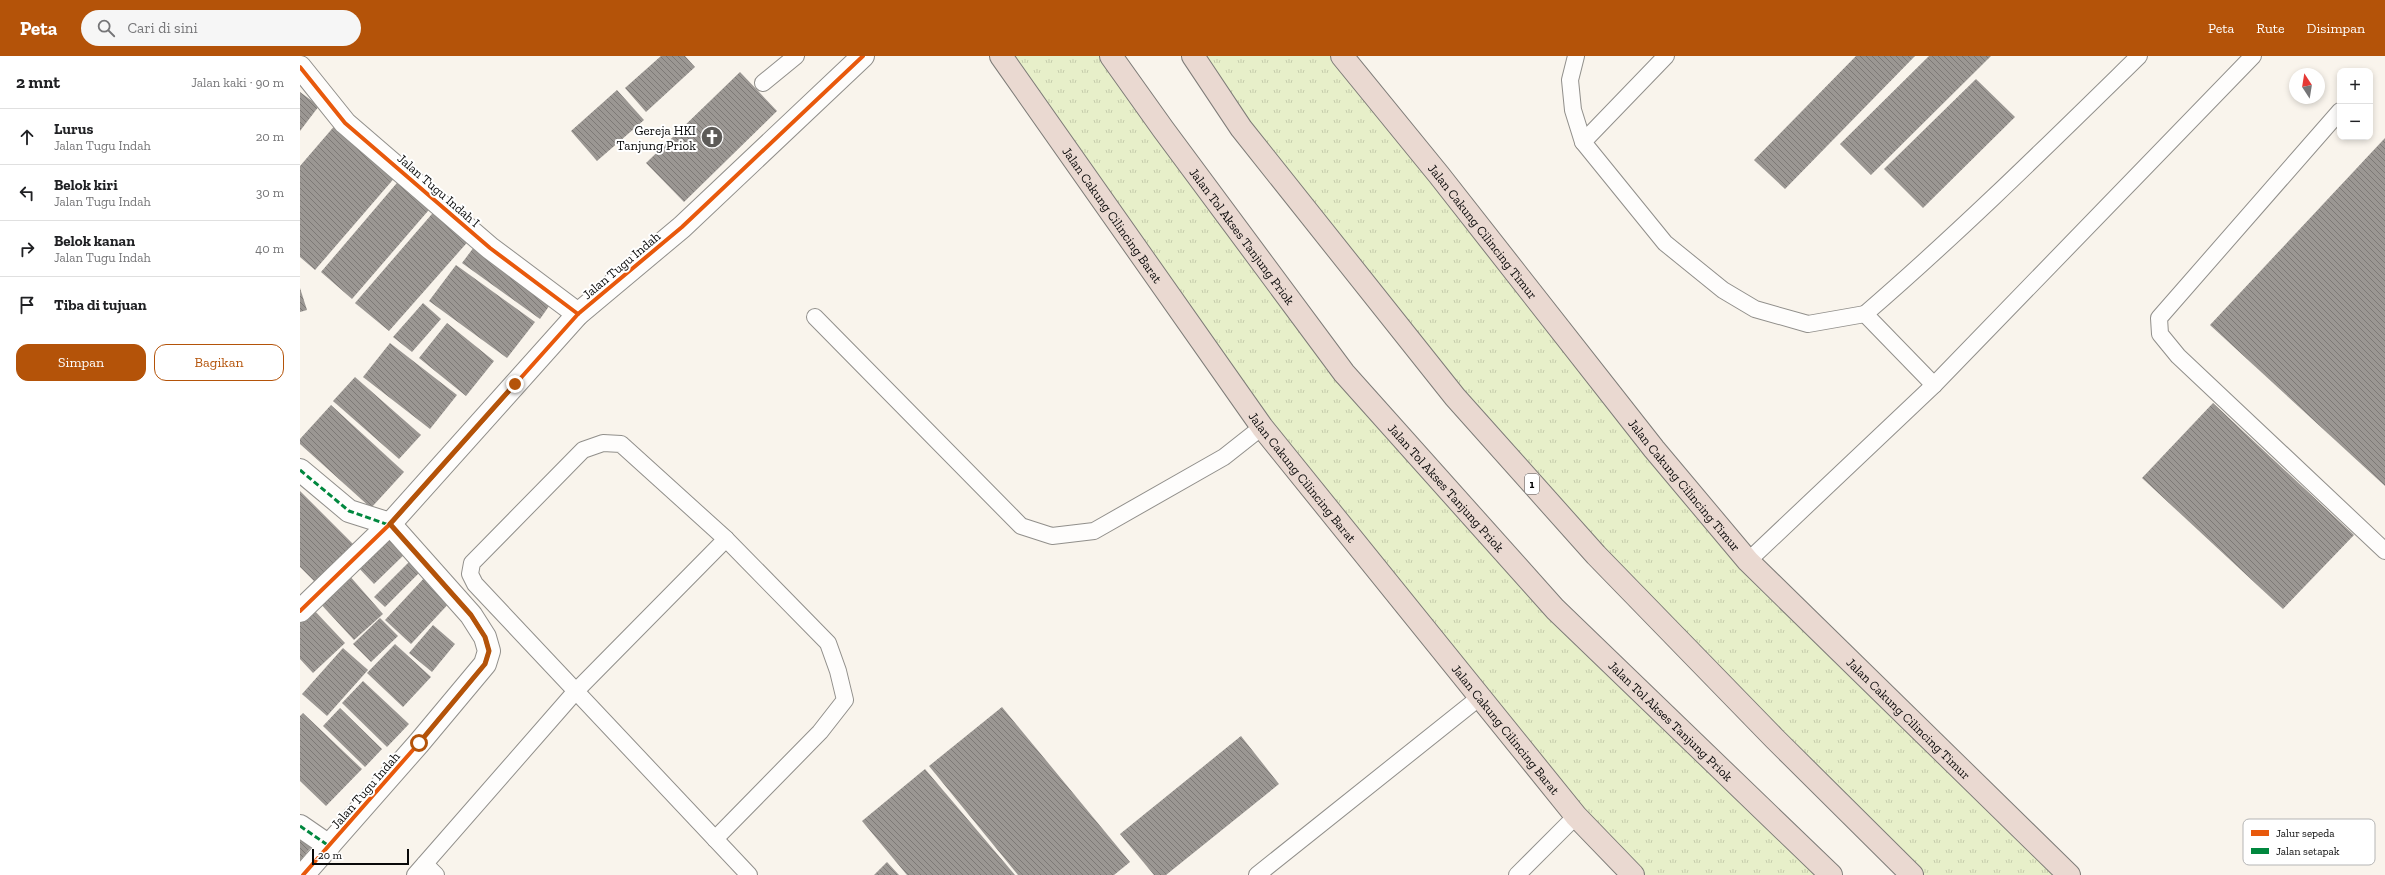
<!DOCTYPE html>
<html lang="id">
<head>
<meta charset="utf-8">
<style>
  :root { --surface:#fff; --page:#f6f6f6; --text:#202124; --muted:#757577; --line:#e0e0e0; --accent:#b45309 }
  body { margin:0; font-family:"Zilla Slab",serif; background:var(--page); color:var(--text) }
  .controls { position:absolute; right:12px; top:12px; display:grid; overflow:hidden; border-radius:8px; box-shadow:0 2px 6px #0003 }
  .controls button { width:36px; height:36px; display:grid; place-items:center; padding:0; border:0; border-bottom:1px solid var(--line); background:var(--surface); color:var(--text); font:20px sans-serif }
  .compass { position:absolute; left:1989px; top:12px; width:36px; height:36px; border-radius:50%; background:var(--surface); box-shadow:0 2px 6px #0003; rotate:348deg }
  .scale { position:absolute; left:12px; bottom:10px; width:97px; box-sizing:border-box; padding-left:4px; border:2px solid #090909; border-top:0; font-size:11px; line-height:14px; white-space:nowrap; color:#090909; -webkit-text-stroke:3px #fff; paint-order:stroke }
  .stop { position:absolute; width:12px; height:12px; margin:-9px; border:3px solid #b45309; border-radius:50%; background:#fff }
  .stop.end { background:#b45309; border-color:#fff; box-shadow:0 1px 4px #0008 }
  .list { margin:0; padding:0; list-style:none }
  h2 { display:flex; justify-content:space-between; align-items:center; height:52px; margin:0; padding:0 16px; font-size:17px }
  h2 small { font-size:13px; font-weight:400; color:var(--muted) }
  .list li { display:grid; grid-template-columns:26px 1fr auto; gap:12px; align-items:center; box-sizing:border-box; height:56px; padding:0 16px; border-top:1px solid var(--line) }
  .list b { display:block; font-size:15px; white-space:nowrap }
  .list p { margin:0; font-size:13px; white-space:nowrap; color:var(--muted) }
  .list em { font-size:13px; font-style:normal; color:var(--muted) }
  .actions { display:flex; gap:8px; padding:12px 16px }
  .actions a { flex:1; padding:9px 0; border:1px solid var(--accent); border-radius:12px; text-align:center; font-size:14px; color:var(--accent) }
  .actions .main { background:var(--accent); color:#fff }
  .icon { flex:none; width:22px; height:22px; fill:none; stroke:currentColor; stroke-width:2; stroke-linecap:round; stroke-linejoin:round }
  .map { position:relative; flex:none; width:2085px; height:819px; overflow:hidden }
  header { display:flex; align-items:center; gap:24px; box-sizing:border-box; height:56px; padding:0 20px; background:var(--accent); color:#fff }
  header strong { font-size:19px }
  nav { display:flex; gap:22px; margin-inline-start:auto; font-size:14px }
  .search { width:280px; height:36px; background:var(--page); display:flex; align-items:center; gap:10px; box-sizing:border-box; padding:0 14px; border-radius:22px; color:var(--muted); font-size:15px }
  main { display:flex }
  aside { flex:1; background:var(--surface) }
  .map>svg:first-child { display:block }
  .grass { fill:url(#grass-tufts) }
  .building { fill:url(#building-back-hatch) }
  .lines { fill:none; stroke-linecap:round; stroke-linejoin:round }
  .lane-casing { stroke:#918f8b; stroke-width:18 }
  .street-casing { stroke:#918f8b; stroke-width:24 }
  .highway-casing { stroke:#7e7c78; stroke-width:24 }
  .lane { stroke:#fefdfc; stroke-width:16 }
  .street { stroke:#fefdfc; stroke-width:22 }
  .highway { stroke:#ead9d1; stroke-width:22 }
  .quiet { stroke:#00873e; stroke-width:3; stroke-dasharray:6 3; stroke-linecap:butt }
  .cycleway-casing { stroke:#fff; stroke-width:6 }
  .cycleway { stroke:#e8590c; stroke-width:4 }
  .route { stroke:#b45309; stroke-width:5 }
  .labels { text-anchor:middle; stroke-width:4; stroke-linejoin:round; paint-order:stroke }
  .shield { fill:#fff; stroke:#535353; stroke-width:1 }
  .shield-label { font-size:12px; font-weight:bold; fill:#090909 }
  .poi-label { font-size:13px; fill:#090909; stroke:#fff; text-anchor:end }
  .street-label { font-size:13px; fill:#090909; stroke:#fff }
  .key { fill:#fff; stroke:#b5b5b5; stroke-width:1 }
  .key-label { font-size:11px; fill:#090909 }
</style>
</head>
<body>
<header>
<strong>Peta</strong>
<div class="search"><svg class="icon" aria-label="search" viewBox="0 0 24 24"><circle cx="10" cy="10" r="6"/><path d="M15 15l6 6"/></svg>Cari di sini</div>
<nav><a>Peta</a><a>Rute</a><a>Disimpan</a></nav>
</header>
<main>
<aside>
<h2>2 mnt<small>Jalan kaki · 90 m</small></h2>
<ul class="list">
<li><svg class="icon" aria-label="ahead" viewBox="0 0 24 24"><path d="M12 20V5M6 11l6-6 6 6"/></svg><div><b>Lurus</b><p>Jalan Tugu Indah</p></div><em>20 m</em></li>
<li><svg class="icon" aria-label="left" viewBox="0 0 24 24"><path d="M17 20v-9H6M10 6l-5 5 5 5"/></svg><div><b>Belok kiri</b><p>Jalan Tugu Indah</p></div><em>30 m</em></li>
<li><svg class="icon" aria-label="right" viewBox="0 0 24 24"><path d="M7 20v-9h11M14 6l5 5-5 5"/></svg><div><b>Belok kanan</b><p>Jalan Tugu Indah</p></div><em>40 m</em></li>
<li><svg class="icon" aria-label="arrive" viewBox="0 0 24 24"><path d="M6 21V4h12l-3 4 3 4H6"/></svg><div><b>Tiba di tujuan</b></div></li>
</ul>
<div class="actions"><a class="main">Simpan</a><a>Bagikan</a></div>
</aside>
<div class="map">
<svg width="2085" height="819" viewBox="0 0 2085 819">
  <defs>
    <pattern id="grass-tufts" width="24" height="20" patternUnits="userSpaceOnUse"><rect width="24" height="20" fill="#e7efc9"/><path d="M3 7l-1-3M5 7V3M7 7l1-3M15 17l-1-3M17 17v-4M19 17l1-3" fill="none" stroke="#c5ccab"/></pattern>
    <pattern id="building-back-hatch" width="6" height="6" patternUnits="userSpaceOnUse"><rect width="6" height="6" fill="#9b9793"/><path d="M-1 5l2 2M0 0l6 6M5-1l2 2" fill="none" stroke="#7d7976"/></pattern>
  </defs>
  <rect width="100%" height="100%" fill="#f9f4ec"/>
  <g class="grass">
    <polygon points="701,0 812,0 1044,317 1255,553 1532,819 1333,819 962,371"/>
    <polygon points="893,0 1042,0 1396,443 1769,819 1612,819 1246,443"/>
  </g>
  <g class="building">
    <polygon points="361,0 385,0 395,11 346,56 325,32"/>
    <polygon points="1556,0 1615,0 1485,133 1454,104"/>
    <polygon points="1629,0 1691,0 1571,119 1540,88"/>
    <polygon points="440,16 477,55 384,146 346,107"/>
    <polygon points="1676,23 1715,61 1623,152 1584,113"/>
    <polygon points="317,34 344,64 297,105 271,75"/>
    <polygon points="0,36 19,50 0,75"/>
    <polygon points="37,67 97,119 15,214 0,201 0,110"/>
    <polygon points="2085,82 2085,430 1910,269"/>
    <polygon points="102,121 134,148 52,243 21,216"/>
    <polygon points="138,151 172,181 89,275 55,247"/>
    <polygon points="177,187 254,243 240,263 162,207"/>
    <polygon points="156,209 235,266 207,302 129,245"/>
    <polygon points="0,232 7,254 0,256"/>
    <polygon points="123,247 141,263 112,296 93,281"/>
    <polygon points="147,267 194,305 166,340 119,302"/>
    <polygon points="90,287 157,339 130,373 63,321"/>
    <polygon points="55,321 121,379 99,403 33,345"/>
    <polygon points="1913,347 2054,479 1983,553 1842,422"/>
    <polygon points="31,349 104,416 71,452 0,388 0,383"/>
    <polygon points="0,435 55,490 16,527 0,511"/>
    <polygon points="92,475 110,493 74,528 56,509"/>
    <polygon points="114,501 125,511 85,551 74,541"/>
    <polygon points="48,518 83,558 54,584 18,545"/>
    <polygon points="127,519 153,543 111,588 85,564"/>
    <polygon points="12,552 45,587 13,617 0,603 0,563"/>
    <polygon points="80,562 98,580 71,606 53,588"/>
    <polygon points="133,569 155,588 132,616 109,597"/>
    <polygon points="95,588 131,621 103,651 67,617"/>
    <polygon points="43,592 68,614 27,660 2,638"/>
    <polygon points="63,625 109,668 87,691 42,647"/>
    <polygon points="702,651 830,806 814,819 718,819 629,710"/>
    <polygon points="40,652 82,693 65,711 23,670"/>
    <polygon points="3,657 62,713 26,750 0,725 0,660"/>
    <polygon points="941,680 979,728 866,819 854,819 820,778"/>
    <polygon points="625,713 715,819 607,819 562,765"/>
    <polygon points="0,773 16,785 0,805"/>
    <polygon points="587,806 599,819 574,819"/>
  </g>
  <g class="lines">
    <g class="lane-casing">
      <g id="lane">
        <polyline points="1276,0 1270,24 1273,54 1283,86 1365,187 1423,234 1455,253 1508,268 1565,258"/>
        <polyline points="463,27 496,0"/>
        <polyline points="2040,55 1859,262 1860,278 1878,300 2085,495"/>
        <polyline points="1283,86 1366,0"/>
        <polyline points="515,261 721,470 752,480 794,475 924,401 962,371"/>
        <path d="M1634,329L1565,258C1660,176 1749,88 1839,0"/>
        <polyline points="426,483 321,388 303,387 283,394 172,507 170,518 175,528 449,819"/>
        <polyline points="1448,505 1634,329 1953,0"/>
        <polyline points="125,808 136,819"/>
        <polyline points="115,819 275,636 426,483 528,587 538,615 545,644 520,676 415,783"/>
        <polyline points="957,819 1180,641"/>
        <polyline points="1217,819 1276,760"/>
      </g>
    </g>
    <g class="street-casing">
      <g id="street">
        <polyline points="0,11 45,67 190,192 278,258"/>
        <polyline points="0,414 49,455 90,468"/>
        <polyline points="0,555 90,468 278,258 382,171 563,0"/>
        <polyline points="0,770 29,790"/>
        <polyline points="3,819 119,687 185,608 189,595 185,581 171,559 90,468"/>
      </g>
    </g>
    <g class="highway-casing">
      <g id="highway">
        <path id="s1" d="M701,0L962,371L1276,760L1333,819"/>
        <path id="s2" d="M811,0L863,73L1044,317L1255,553L1531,819"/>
        <polyline points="893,0 941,72 1155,341 1296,499 1475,683 1612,819"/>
        <path id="s3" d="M1042,0L1139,119L1354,393L1448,505L1769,819"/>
      </g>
    </g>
    <use href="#lane" class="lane"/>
    <use href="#street" class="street"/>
    <use href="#highway" class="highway"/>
    <g class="quiet">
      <polyline points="0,414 49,455 89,469"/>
      <polyline points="0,770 29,790"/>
    </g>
    <g class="cycleway-casing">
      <g id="cycleway">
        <polyline points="0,11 45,67 190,192 278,258"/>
        <polyline points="0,555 90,468 278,258 382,171 563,0"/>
        <polyline points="3,819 119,687 185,608 189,595 185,581 171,559 90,468"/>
      </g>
    </g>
    <use href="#cycleway" class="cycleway"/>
  </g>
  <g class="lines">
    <polyline class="route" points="119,687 185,608 189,595 185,581 171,559 90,468 215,328"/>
  </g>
  <defs>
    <g id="church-disc" transform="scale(1.15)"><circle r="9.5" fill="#5d5b58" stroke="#fff"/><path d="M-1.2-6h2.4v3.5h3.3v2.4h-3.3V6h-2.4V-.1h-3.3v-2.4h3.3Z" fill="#fff"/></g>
  </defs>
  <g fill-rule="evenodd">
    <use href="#church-disc" x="412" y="81"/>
  </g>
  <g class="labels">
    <rect class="shield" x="1225" y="418" width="14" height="20" rx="3"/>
    <g class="shield-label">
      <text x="1232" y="432">1</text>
    </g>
    <g class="poi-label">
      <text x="396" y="79">Gereja HKI<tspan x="396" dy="15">Tanjung Priok</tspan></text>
    </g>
    <g class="street-label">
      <text transform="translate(139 134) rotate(41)" y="5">Jalan Tugu Indah I</text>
      <text dy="5" stroke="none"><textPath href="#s1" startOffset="194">Jalan Cakung Cilincing Barat</textPath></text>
      <text dy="5" stroke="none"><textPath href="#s3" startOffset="225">Jalan Cakung Cilincing Timur</textPath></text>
      <text dy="5" stroke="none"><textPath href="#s2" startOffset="223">Jalan Tol Akses Tanjung Priok</textPath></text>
      <text transform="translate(321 209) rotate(-40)" y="5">Jalan Tugu Indah</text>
      <text dy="5" stroke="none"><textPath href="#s1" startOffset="518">Jalan Cakung Cilincing Barat</textPath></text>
      <text dy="5" stroke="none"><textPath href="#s3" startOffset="549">Jalan Cakung Cilincing Timur</textPath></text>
      <text dy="5" stroke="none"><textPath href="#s2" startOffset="547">Jalan Tol Akses Tanjung Priok</textPath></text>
      <text dy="5" stroke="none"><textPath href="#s3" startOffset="873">Jalan Cakung Cilincing Timur</textPath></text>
      <text dy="5" stroke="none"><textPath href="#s2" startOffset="871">Jalan Tol Akses Tanjung Priok</textPath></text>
      <text dy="5" stroke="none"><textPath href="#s1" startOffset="842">Jalan Cakung Cilincing Barat</textPath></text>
      <text transform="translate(65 734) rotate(-49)" y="5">Jalan Tugu Indah</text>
    </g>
  </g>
  <rect x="1943" y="763" width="132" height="46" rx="6" class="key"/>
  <rect x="1951" y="774" width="18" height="6" fill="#e8590c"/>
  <rect x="1951" y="792" width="18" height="6" fill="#00873e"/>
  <g class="key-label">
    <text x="1976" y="781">Jalur sepeda</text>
    <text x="1976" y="799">Jalan setapak</text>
  </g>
</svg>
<div class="controls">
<button>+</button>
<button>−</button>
</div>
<svg class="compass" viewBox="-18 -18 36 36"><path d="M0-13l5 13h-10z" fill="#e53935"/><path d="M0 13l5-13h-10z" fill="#757577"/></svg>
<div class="scale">20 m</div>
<div class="stop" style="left:119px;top:687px"></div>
<div class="stop end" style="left:215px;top:328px"></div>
</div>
</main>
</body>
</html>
